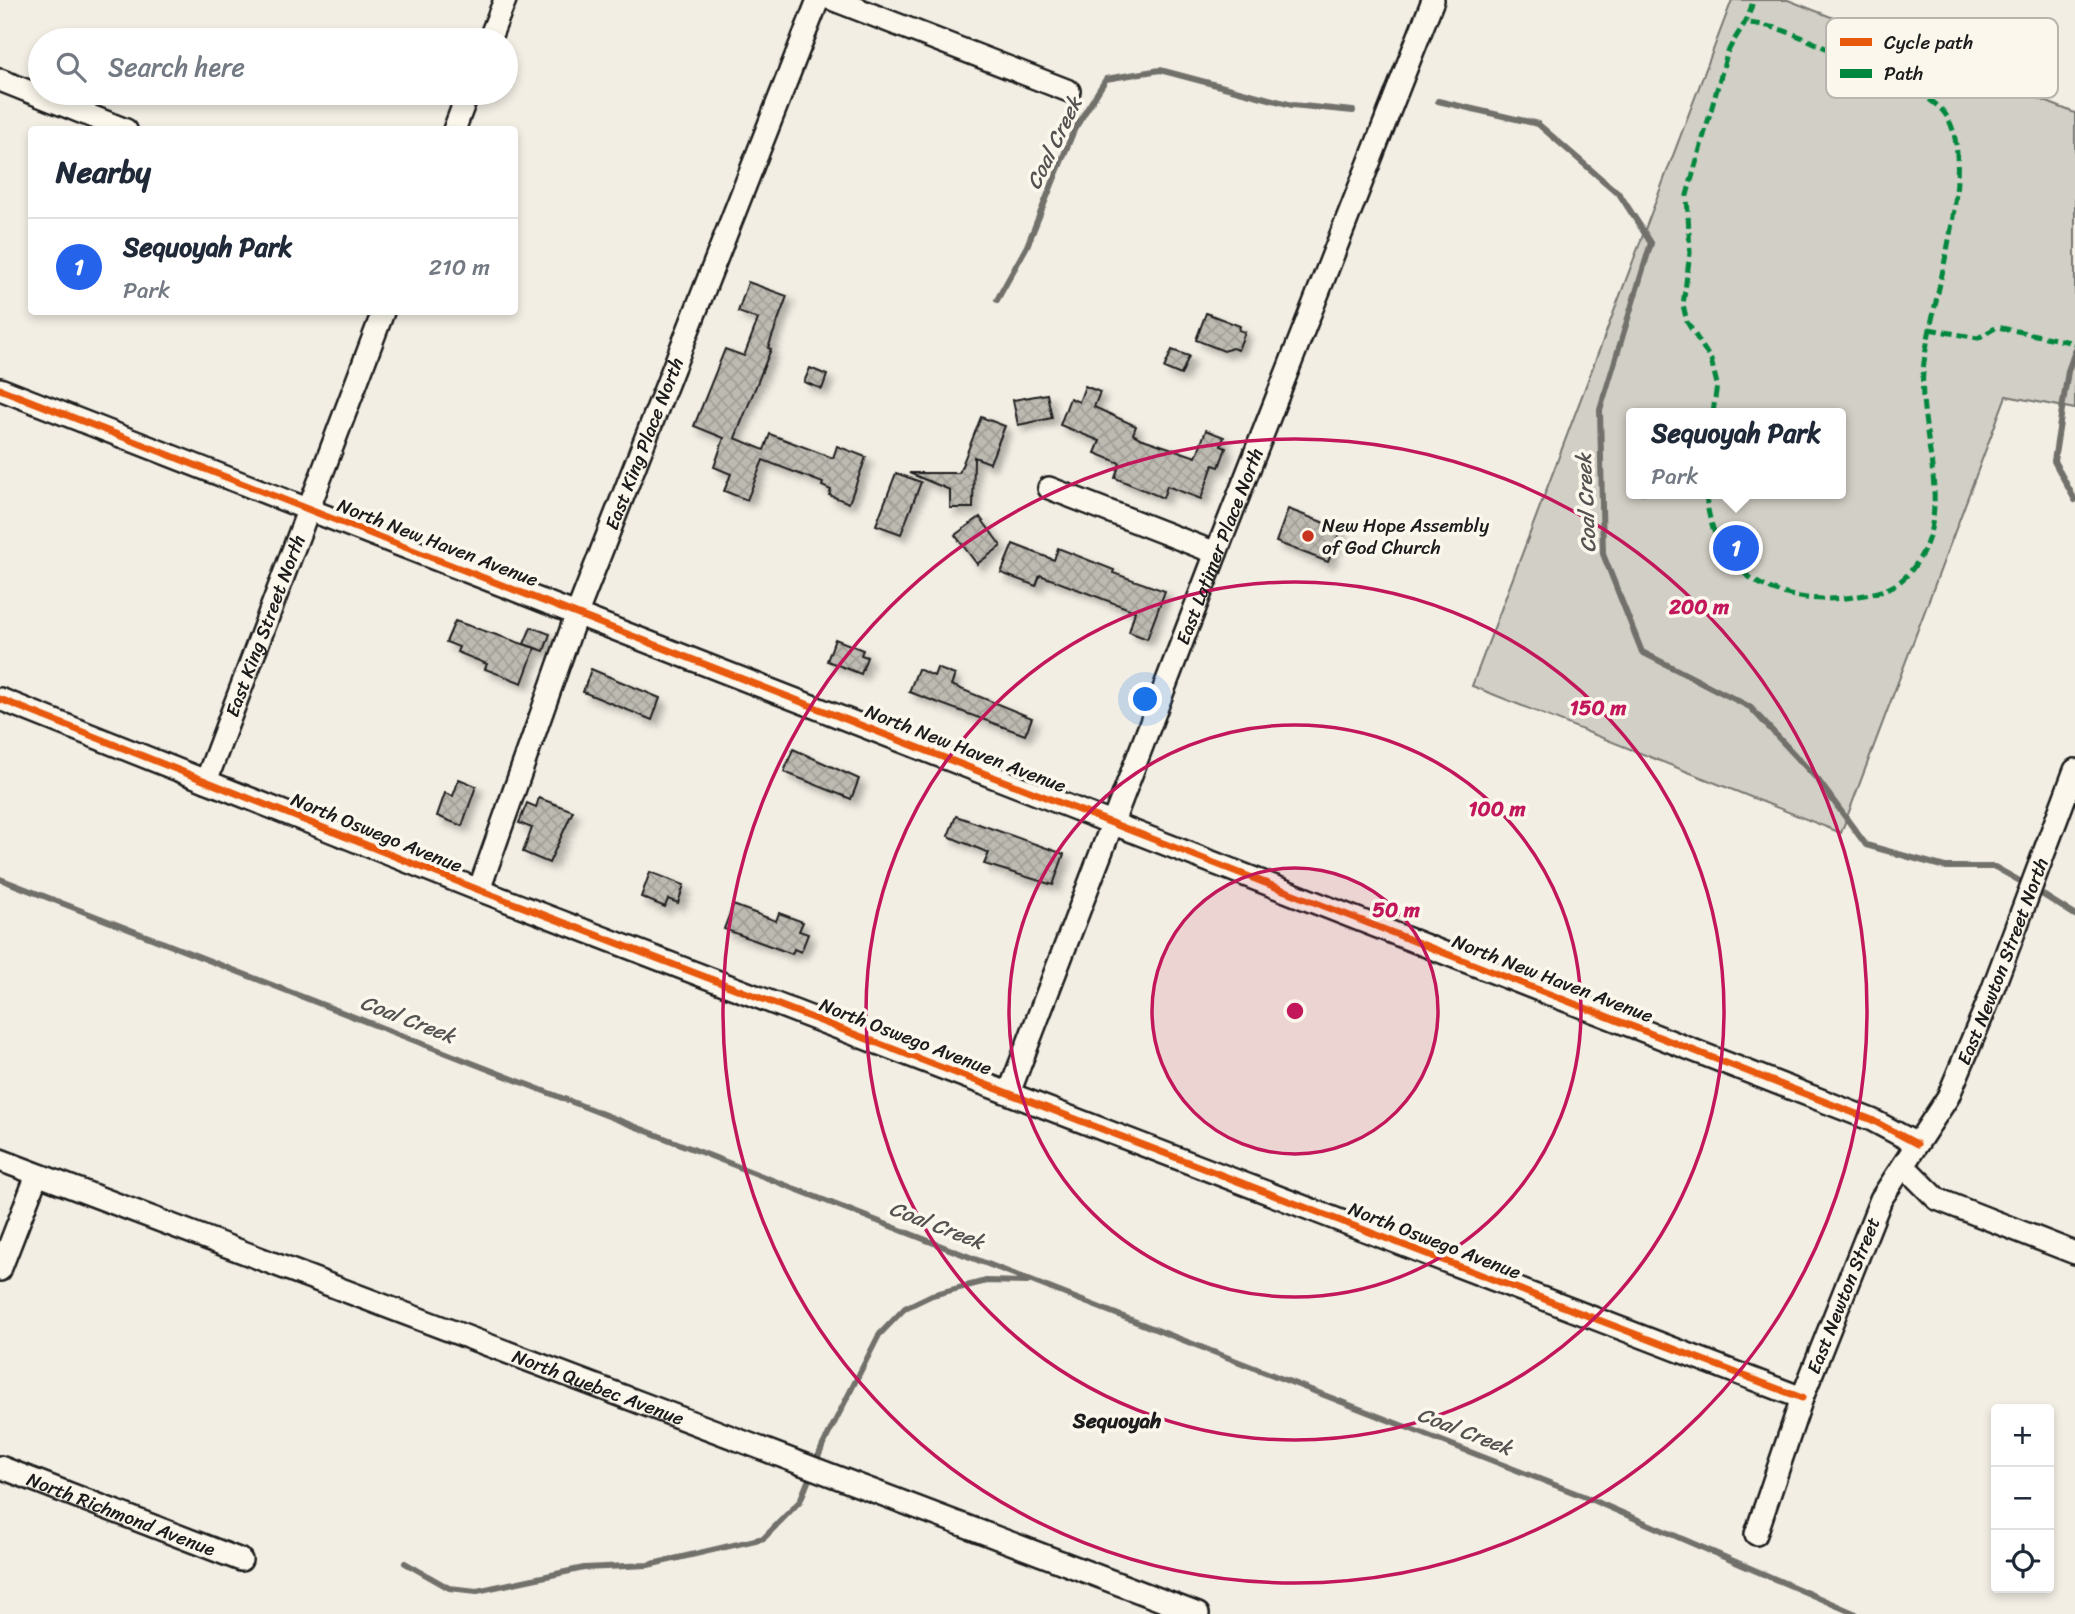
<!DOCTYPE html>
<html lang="en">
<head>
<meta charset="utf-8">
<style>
  :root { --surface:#fff; --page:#f6f6f7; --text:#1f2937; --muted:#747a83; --line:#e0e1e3; --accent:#2563eb }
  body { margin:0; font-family:Sriracha,sans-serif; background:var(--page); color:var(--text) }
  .controls { position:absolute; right:21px; bottom:21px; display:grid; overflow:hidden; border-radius:7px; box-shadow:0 4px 10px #0003 }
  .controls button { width:63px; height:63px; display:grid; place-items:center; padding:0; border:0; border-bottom:2px solid var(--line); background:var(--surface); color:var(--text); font:35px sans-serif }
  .you { position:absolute; left:1146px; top:700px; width:24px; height:24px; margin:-18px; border:5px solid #fff; border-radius:50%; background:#1a73e8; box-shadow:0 0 0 10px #1a73e833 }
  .badge { display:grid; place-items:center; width:46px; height:46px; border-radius:50%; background:var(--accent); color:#fff; font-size:23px; font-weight:700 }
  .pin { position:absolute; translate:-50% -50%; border:4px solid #fff; box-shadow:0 2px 7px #0006 }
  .popup { position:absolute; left:1626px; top:408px; width:220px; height:91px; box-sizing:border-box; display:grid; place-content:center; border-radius:7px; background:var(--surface); filter:drop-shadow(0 2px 5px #0005); font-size:23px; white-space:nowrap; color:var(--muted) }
  .popup b { font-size:26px; color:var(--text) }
  .popup::after { content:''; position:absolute; left:50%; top:100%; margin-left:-14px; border:14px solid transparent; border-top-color:var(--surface) }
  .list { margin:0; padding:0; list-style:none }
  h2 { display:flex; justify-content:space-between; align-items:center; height:91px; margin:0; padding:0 28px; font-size:30px }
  h2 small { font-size:23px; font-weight:400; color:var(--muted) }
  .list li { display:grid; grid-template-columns:46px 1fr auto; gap:21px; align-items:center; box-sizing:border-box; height:98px; padding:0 28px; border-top:2px solid var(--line) }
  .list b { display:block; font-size:26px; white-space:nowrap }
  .list p { margin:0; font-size:23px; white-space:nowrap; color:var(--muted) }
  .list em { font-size:23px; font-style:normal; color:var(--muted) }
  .icon { flex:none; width:38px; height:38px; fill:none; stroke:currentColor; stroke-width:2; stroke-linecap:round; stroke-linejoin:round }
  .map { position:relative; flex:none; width:2075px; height:1614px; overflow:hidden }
  .search { position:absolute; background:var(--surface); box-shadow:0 4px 10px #0003; left:28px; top:28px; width:490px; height:77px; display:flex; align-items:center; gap:18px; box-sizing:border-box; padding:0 24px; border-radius:38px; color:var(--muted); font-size:26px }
  .panel { position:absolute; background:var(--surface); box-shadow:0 4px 10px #0003; left:28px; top:126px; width:490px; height:189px; border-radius:7px }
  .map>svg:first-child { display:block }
  .green { fill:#d2cfc6; stroke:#777671; stroke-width:2; fill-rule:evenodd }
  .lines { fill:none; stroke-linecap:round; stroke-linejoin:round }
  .stream { stroke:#716f6b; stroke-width:6 }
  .building { fill:url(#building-cross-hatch); stroke:#1c1c1c; stroke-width:2; filter:url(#shadow) }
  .minor-casing { stroke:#1c1c1c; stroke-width:26 }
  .minor { stroke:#fbf7ec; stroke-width:21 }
  .quiet { stroke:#00873e; stroke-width:5; stroke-dasharray:10 5; stroke-linecap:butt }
  .cycleway-casing { stroke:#fbf7ec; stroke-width:11 }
  .cycleway { stroke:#e8590c; stroke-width:7 }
  .ring { fill:none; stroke:#c2185b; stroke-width:3.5 }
  .poi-dot { fill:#c8321e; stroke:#fbf7ec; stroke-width:2.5 }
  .labels { text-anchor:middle; stroke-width:7; stroke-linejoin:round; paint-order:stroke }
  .street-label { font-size:19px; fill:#1c1c1c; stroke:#fbf7ec }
  .poi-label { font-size:19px; fill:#1c1c1c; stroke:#fbf7ec; text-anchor:start }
  .water-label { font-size:21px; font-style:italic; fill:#545351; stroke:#fbf7ec }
  .neighbourhood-label { font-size:21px; font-weight:bold; fill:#1c1c1c; stroke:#fbf7ec }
  .key { fill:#fbf7ec; stroke:#b8b5ae; stroke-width:2 }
  .key-label { font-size:19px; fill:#1c1c1c }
  .centre { fill:#c2185b; stroke:#fbf7ec; stroke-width:3.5 }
  .ring-label { font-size:21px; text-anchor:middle; font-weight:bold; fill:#c2185b; stroke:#fbf7ec; stroke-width:7; stroke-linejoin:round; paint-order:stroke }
</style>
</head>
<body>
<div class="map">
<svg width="2075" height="1614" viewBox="0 0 2075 1614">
  <defs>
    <pattern id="building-cross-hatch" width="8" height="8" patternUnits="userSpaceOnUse" patternTransform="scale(1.75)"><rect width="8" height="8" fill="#bdbab1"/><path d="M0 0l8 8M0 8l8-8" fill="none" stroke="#a29f98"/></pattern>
    <filter id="shadow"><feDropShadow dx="6" dy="6" stdDeviation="3.5" flood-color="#0004"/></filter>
  </defs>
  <rect width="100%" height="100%" fill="#f2eee4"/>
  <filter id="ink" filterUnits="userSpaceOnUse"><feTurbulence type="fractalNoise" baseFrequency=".0143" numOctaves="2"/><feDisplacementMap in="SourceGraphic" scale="14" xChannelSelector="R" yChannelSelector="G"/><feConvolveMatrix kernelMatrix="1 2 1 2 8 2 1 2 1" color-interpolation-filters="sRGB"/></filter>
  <g filter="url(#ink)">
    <path class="green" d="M1732,0H1788L2075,113V409L2006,396L1841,833L1472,686ZM1631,413H1841V494H1631Z"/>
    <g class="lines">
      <g class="stream">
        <polyline points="1438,101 1538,124 1620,195 1651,243 1600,410 1603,554 1642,652 1750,707 1818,780 1866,845 1945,867 1995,867 2018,880"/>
        <polyline points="997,300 1027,246 1074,130 1106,79 1160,70 1292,105 1353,111"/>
        <polyline points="2075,351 2068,371 2054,461 2075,500"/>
        <polyline points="0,879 1583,1496 1856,1614"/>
        <polyline points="2040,893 2075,915"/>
        <polyline points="405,1563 449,1588 477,1591 584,1568 648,1565 764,1538 800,1501 823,1445 879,1335 905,1308 932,1295 986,1281 1027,1282"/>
      </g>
    </g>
    <g class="building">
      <polygon points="748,282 787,296 768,348 771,349 735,438 764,450 770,434 833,458 837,446 866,457 849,503 829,495 831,490 822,486 823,483 763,460 747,500 724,491 731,474 714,467 724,438 694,426 725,349 744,356 758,319 738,312"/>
      <polygon points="1206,313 1240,326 1239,330 1245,332 1238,350 1232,348 1224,351 1196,340"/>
      <polygon points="1172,350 1189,356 1181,375 1164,368"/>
      <polygon points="810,368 827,375 822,389 804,382"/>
      <polygon points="1085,386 1100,392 1094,407 1136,426 1133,434 1140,438 1196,457 1206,430 1224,437 1221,446 1226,448 1219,467 1213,465 1201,499 1167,486 1163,498 1115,478 1120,463 1095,453 1100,441 1060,425 1070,398 1079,402"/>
      <polygon points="1047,394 1052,418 1018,425 1013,400"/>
      <polygon points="981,417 1005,426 990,463 974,457 973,508 950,508 950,490 909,473 959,473"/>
      <polygon points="896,473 921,482 901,534 876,525"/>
      <polygon points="1288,509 1341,529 1328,562 1276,542"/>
      <polygon points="980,517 1001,546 977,564 955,535"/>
      <polygon points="1013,544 1054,560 1058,548 1114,570 1113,573 1165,591 1147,639 1129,632 1135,611 1040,575 1036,586 1001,573"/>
      <polygon points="455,621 535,648 522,683 485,669 487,664 457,652 459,647 446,642"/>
      <polygon points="531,627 550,634 544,651 524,644"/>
      <polygon points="835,639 863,650 861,655 867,657 861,674 827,661"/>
      <polygon points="937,668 955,675 951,685 1032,718 1025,735 909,692 918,669 934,676"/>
      <polygon points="591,669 660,698 652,720 583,692"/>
      <polygon points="793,749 859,779 851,799 784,772"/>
      <polygon points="459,779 476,786 462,826 437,816 445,793 453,796"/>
      <polygon points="539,798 573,811 549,863 523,852 532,828 519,823 527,803 536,807"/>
      <polygon points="956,816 1064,854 1053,885 984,864 989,853 948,836"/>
      <polygon points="650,872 684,885 678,903 668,899 665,907 641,897"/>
      <polygon points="733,905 776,921 779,913 803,922 799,931 808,934 801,952 794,949 792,954 724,929"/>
    </g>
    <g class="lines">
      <g class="minor-casing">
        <g id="minor">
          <polyline points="834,0 1069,91"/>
          <polyline points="489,40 505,0"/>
          <polyline points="0,80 126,130"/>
          <polyline points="454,130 468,93"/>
          <polyline points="0,389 1872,1120 1917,1144"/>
          <polyline points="1049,488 1216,553"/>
          <polyline points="0,699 479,890 1802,1398"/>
          <path id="s1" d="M206,781L383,312"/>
          <path id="s2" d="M479,890L577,613L818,0"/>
          <path id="s3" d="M1009,1093L1216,553L1433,0"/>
          <path id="s4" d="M0,1160L1198,1614"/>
          <polyline points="1904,1166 1937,1199 2075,1253"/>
          <polyline points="0,1270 37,1175"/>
          <path id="s5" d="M0,1467L241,1560"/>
          <path id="s6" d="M1756,1534L1802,1398L1881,1199L1948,1097L1986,1007L2075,770"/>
        </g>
      </g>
      <use href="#minor" class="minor"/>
      <g class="quiet">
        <polyline points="1929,329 1978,338 1997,327 2075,343"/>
        <path d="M1713,413L1717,384L1711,360L1687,322L1683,305L1690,253L1687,195L1727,54C1737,31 1748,25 1753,0"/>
        <path d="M1706,494C1712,575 1778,608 1853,597C1878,593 1898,589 1913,568C1957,509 1918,437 1923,372C1927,312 1985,153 1941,109C1921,90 1892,80 1867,68C1829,51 1791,27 1749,23"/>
      </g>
      <g class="cycleway-casing">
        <g id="cycleway">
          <polyline points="0,389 1872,1120 1917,1144"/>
          <polyline points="0,699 479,890 1802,1398"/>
        </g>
      </g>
      <use href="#cycleway" class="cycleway"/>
    </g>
  </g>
  <circle cx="1295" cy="1011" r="143" fill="#c2185b" fill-opacity=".12"/>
  <g class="ring">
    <circle cx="1295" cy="1011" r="143"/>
    <circle cx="1295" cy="1011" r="286"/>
    <circle cx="1295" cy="1011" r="429"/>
    <circle cx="1295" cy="1011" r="572"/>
  </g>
  <circle class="poi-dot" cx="1308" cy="536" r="7"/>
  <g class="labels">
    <g class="street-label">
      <text dy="7" stroke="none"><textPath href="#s2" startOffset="476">East King Place North</textPath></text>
      <text transform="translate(438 542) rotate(21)" y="7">North New Haven Avenue</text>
      <text dy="7" stroke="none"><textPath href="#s3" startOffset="586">East Latimer Place North</textPath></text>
      <text dy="7" stroke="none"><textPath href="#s1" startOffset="166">East King Street North</textPath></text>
      <text transform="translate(966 748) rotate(21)" y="7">North New Haven Avenue</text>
      <text transform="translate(377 832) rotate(22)" y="7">North Oswego Avenue</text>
      <text dy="7" stroke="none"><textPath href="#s6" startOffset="626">East Newton Street North</textPath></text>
      <text transform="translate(1553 978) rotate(21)" y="7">North New Haven Avenue</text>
      <text transform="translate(906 1036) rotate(21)" y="7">North Oswego Avenue</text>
      <text transform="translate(1435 1240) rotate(21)" y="7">North Oswego Avenue</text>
      <text dy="7" stroke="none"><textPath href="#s6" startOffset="254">East Newton Street</textPath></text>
      <text dy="7" stroke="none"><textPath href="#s4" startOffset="640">North Quebec Avenue</textPath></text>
      <text dy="7" stroke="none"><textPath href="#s5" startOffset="130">North Richmond Avenue</textPath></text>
    </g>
    <g class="poi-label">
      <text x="1322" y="532">New Hope Assembly<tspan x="1322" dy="22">of God Church</tspan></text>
    </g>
    <g class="water-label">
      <text transform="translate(1054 143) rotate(-64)" y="7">Coal Creek</text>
      <text transform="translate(1586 503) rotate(-93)" y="7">Coal Creek</text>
      <text transform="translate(408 1019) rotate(21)" y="7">Coal Creek</text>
      <text transform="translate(937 1225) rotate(21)" y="7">Coal Creek</text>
      <text transform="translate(1465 1431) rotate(21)" y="7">Coal Creek</text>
    </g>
    <g class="neighbourhood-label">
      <text x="1117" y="1428">Sequoyah</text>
    </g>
  </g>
  <rect x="1826" y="18" width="232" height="80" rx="10" class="key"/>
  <rect x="1840" y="38" width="32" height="8" fill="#e8590c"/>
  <rect x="1840" y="69" width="32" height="9" fill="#00873e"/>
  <g class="key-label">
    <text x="1884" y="49">Cycle path</text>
    <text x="1884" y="80">Path</text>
  </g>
  <circle cx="1295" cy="1011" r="10" class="centre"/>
  <g class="ring-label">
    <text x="1699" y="614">200 m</text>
    <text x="1598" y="715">150 m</text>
    <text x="1497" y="816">100 m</text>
    <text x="1396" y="917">50 m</text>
  </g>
</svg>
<div class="controls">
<button>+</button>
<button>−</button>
<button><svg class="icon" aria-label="locate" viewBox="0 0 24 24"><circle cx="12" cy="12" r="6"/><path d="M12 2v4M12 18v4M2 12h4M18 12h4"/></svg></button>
</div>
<div class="you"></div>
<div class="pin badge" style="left:1736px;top:548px">1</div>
<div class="popup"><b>Sequoyah Park</b>Park</div>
<div class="search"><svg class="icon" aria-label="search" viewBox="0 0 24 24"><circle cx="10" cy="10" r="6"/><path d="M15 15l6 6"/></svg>Search here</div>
<section class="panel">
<h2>Nearby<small></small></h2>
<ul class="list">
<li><span class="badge">1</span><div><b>Sequoyah Park</b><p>Park</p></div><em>210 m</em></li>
</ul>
</section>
</div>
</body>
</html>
